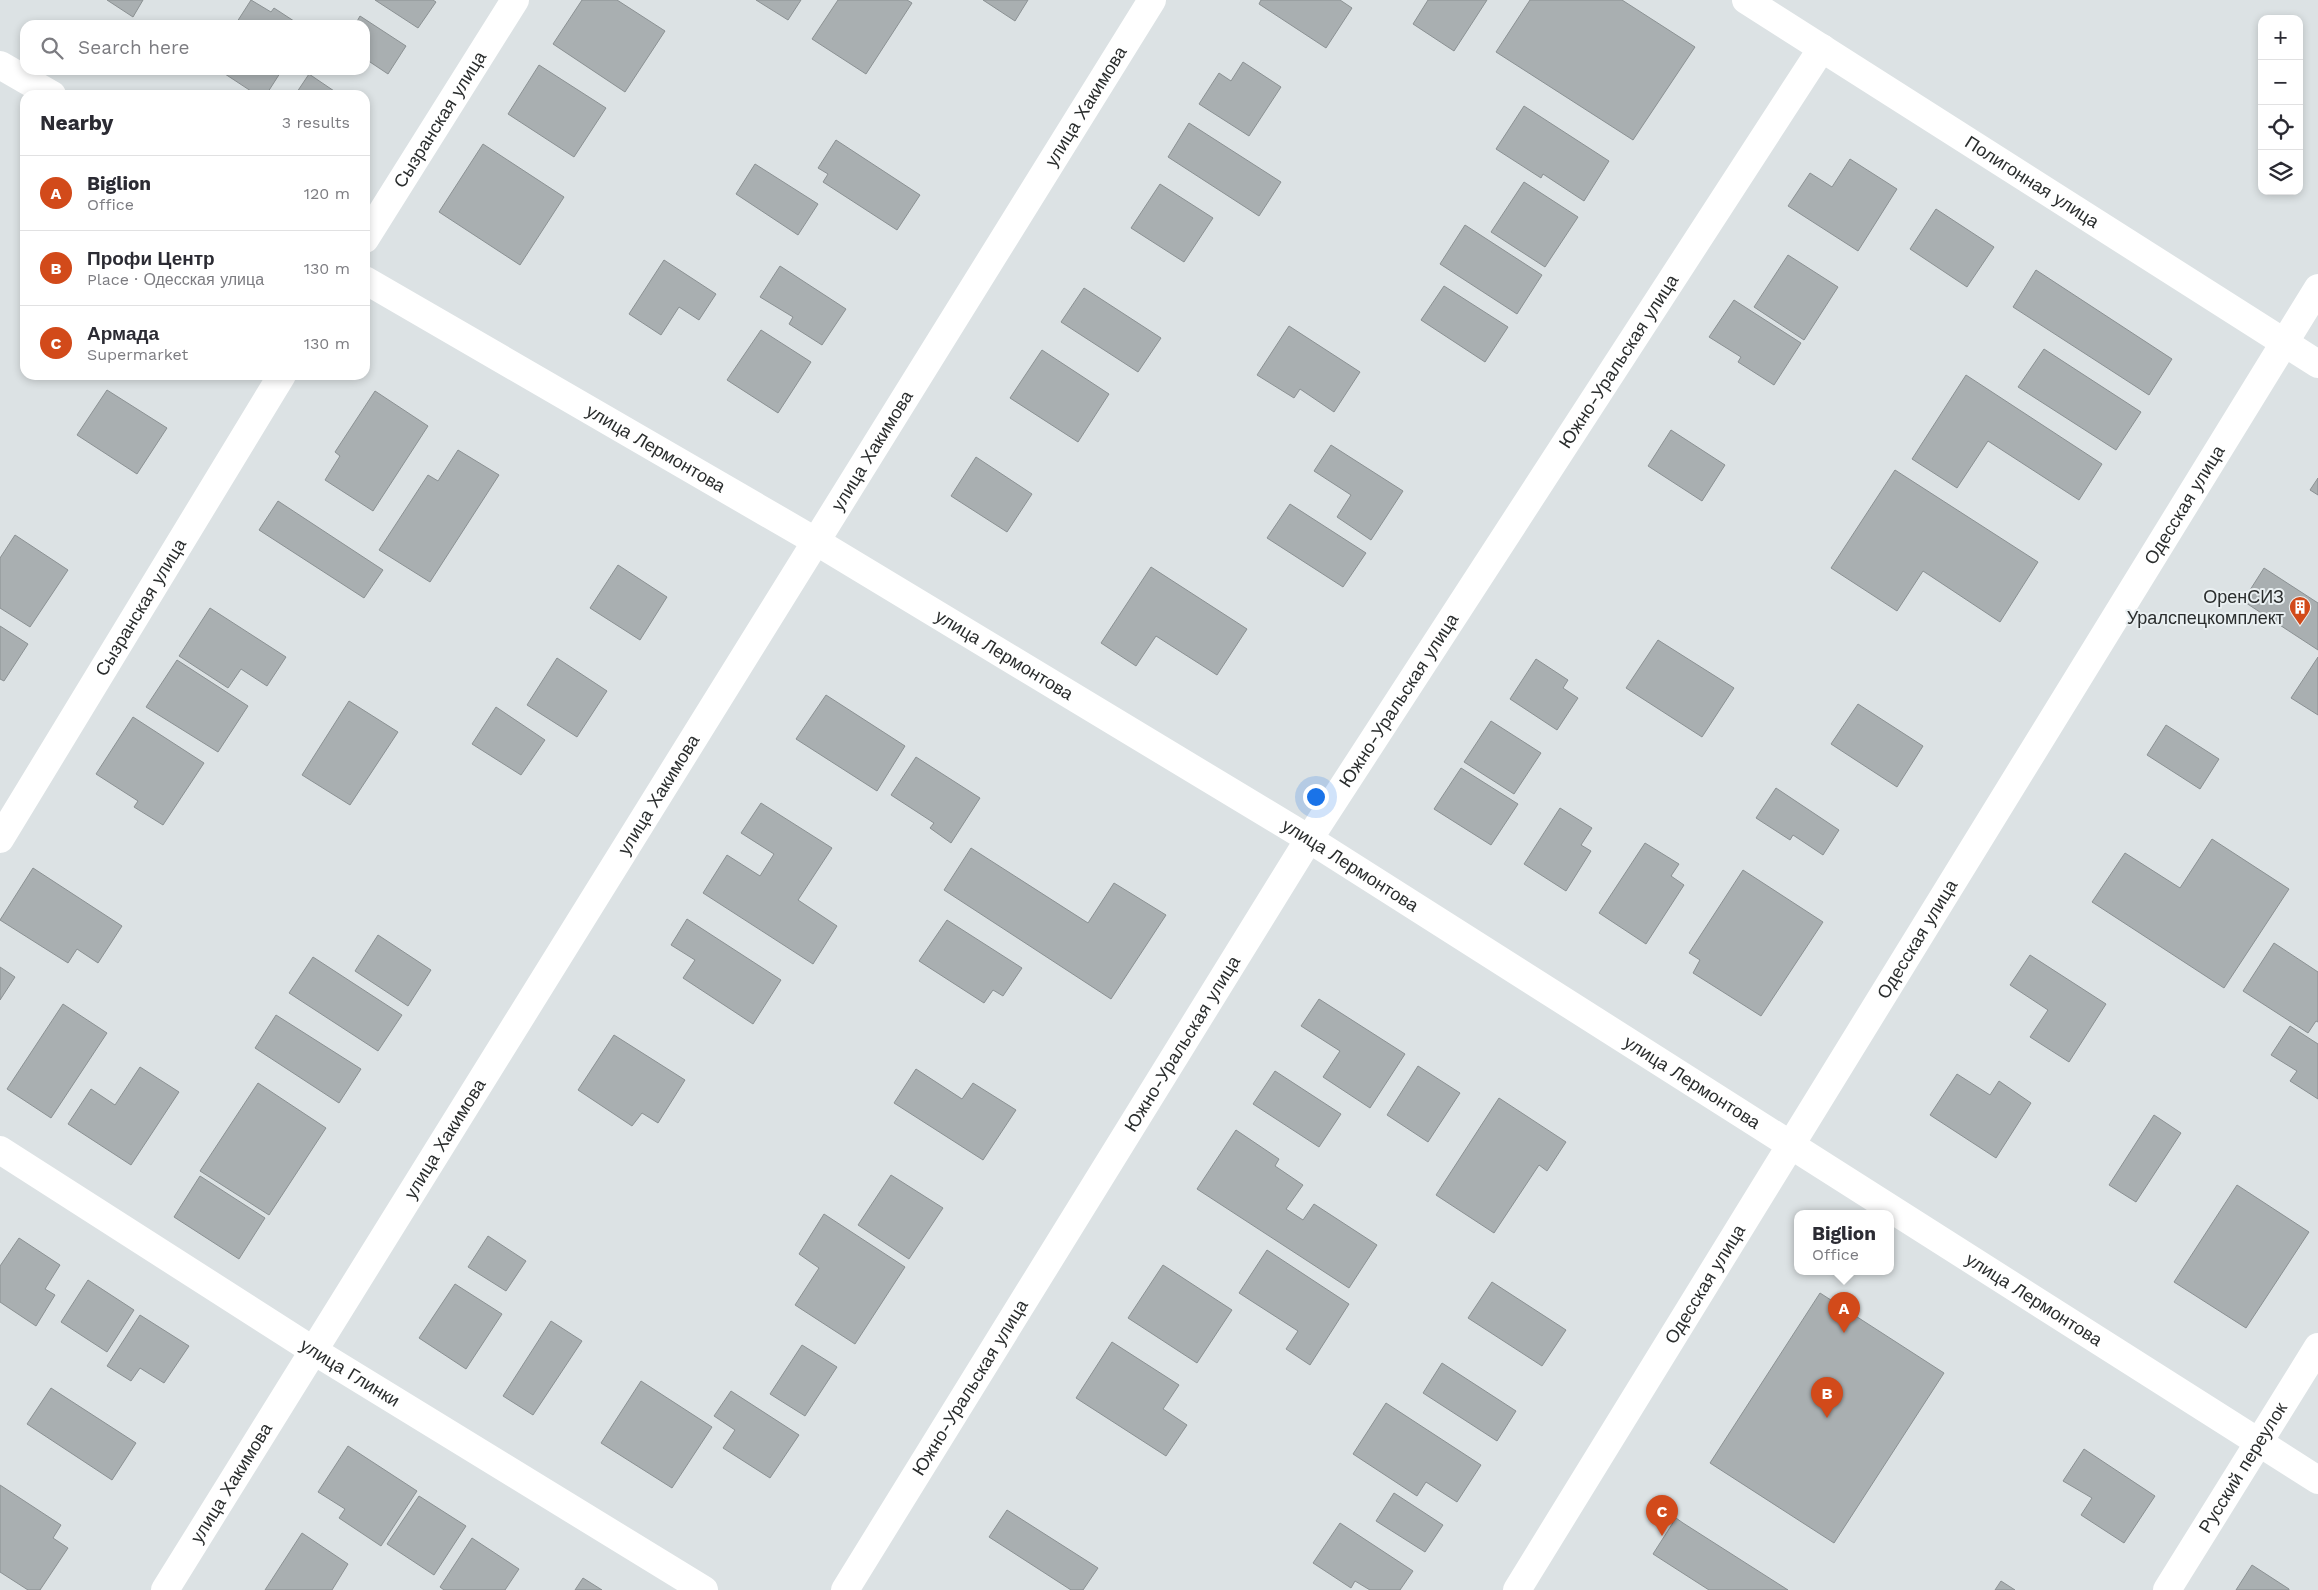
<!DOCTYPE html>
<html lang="en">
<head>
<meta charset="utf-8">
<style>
  :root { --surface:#fff; --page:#f7f7f7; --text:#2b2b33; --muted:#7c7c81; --line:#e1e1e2; --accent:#d24a1a }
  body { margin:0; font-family:"Work Sans",sans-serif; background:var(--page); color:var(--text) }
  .controls { position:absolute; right:15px; top:15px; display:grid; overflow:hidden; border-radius:10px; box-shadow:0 2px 8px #0003 }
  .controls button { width:45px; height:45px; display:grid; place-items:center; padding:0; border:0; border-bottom:1px solid var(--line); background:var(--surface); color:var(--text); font:25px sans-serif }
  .you { position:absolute; left:1315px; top:796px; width:18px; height:18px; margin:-12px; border:4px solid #fff; border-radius:50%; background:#1a73e8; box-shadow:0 0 0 8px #1a73e833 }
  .badge { display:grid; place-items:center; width:32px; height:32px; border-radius:50%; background:var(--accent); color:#fff; font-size:16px; font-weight:700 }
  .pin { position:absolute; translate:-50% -41px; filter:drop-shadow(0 1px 2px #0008) }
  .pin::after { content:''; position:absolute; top:26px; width:18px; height:15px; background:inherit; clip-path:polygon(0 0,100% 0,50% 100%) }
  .popup { position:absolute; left:1794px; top:1210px; width:100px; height:65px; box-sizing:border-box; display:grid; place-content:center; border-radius:10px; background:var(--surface); filter:drop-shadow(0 1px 4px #0005); font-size:16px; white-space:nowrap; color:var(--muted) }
  .popup b { font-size:19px; color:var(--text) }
  .popup::after { content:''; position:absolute; left:50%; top:100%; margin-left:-10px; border:10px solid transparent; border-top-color:var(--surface) }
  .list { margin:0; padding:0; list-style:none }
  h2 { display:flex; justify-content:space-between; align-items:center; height:65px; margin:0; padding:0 20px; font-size:21px }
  h2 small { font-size:16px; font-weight:400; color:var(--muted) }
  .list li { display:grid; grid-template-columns:32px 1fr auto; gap:15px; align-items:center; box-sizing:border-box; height:75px; padding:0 20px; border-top:1px solid var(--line) }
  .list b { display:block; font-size:19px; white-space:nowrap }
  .list p { margin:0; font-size:16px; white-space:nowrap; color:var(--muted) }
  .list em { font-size:16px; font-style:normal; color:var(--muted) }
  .icon { flex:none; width:28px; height:28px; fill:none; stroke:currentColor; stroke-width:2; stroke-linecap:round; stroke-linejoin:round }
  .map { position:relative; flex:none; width:2318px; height:1590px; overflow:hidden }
  .search { position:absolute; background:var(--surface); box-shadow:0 2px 8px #0003; left:20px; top:20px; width:350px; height:55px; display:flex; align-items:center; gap:12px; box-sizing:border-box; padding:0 18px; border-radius:15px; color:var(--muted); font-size:19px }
  .panel { position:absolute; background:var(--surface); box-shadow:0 2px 8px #0003; left:20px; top:90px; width:350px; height:290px; border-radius:15px }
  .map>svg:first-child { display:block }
  .building { fill:#a9afb1; stroke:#8b9193 }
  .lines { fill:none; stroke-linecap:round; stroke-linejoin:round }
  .minor { stroke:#fff; stroke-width:28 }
  .major { stroke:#fff; stroke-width:28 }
  .labels { text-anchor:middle; stroke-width:4; stroke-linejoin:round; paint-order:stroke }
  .street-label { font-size:18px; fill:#2a2d2d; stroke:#e9eff1 }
  .poi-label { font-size:18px; fill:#2a2d2d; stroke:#e9eff1; text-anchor:end }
</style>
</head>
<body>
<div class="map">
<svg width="2318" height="1590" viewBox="0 0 2318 1590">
  <rect width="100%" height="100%" fill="#dce2e4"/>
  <g class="building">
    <polygon points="107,0 143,0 133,17"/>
    <polygon points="251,0 271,12 274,8 300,25 235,25"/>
    <polygon points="375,0 433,0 436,2 418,28"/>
    <polygon points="582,0 617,0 665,31 625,92 553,44"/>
    <polygon points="756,0 801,0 788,20"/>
    <polygon points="838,0 907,0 912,3 866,74 812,39"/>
    <polygon points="983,0 1028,0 1015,21"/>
    <polygon points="1261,0 1340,0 1352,8 1326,48 1259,4"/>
    <polygon points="1428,0 1487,0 1454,51 1413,24"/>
    <polygon points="1530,0 1622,0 1695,47 1633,140 1496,52"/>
    <polygon points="360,16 406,46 388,74 367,60 365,64 365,25 355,25"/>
    <polygon points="1243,62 1281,87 1249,136 1199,104 1219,73 1231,81"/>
    <polygon points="539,65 606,108 574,157 508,114"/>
    <polygon points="223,70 282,70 266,95 257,95 222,72"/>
    <polygon points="309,74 340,95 295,95"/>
    <polygon points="1524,106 1609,161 1584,201 1543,174 1541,178 1496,149"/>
    <polygon points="1189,123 1281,182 1259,216 1168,157"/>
    <polygon points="836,140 920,195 897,230 823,182 828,174 818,168"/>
    <polygon points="483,144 564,197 520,265 439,212"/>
    <polygon points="1850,159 1897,189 1858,251 1788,206 1810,173 1832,187"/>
    <polygon points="755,164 818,204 798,235 736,194"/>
    <polygon points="1524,182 1578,217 1545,267 1491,232"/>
    <polygon points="1160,184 1213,218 1184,262 1131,228"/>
    <polygon points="1936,209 1994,247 1967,287 1910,249"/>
    <polygon points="1465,225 1542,275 1517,314 1440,264"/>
    <polygon points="1788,255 1838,287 1804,340 1754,307"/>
    <polygon points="664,260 716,294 699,320 679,307 661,335 629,314"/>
    <polygon points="780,266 846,309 822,345 789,324 793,317 760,297"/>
    <polygon points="2036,270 2172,359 2149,395 2013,307"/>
    <polygon points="1444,286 1508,327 1485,362 1421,320"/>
    <polygon points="1084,288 1161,338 1138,372 1061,322"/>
    <polygon points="1734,300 1801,343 1774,385 1738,362 1741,357 1709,337"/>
    <polygon points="1289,326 1360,372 1334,412 1300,389 1294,398 1257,375"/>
    <polygon points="761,330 811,362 778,413 727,380"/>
    <polygon points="2044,349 2141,412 2116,450 2018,387"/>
    <polygon points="1042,350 1109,394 1078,442 1010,398"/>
    <polygon points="1966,375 2102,464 2079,500 1988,441 1957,488 1912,459"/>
    <polygon points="107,390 167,428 137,474 77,435"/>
    <polygon points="375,391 428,426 373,511 325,480 340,456 335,452"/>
    <polygon points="1671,430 1725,465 1702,501 1648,466"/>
    <polygon points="1331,445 1403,491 1371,540 1337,517 1351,495 1314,471"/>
    <polygon points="458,450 499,475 430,582 379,550 428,475 438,481"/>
    <polygon points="976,457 1032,494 1007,532 951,496"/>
    <polygon points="1895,470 2038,562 2000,622 1923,571 1897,611 1831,568"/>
    <polygon points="2318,478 2318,495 2310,490"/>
    <polygon points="278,501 383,570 364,598 259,530"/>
    <polygon points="1290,504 1366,553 1343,587 1267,538"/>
    <polygon points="15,535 68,570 30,627 0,608 0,558"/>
    <polygon points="618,565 667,597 640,640 590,608"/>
    <polygon points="1151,567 1247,629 1217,675 1156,636 1136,666 1101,643"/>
    <polygon points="2264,568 2318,603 2318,650 2243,601"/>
    <polygon points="210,608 286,657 267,686 241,669 228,688 179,656"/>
    <polygon points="0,626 28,644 4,681 0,679"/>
    <polygon points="1658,640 1734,688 1702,737 1626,688"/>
    <polygon points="2318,657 2318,715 2291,698"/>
    <polygon points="557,658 607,691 577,737 527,705"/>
    <polygon points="1536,659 1568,680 1563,688 1578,698 1557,730 1510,699"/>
    <polygon points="177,660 248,706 218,752 146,707"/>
    <polygon points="826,695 905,746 877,791 796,739"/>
    <polygon points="349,701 398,732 350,805 302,775"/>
    <polygon points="1858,704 1923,746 1897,787 1831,744"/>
    <polygon points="496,707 545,740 521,775 472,744"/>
    <polygon points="133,717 204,763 163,825 134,807 138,801 96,774"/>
    <polygon points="1491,721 1541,753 1514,794 1464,762"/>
    <polygon points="2166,725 2219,759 2200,789 2147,755"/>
    <polygon points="916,757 980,798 951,843 930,828 934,823 891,795"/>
    <polygon points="1461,768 1518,804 1491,845 1434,809"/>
    <polygon points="1776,788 1839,830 1823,855 1793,835 1790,840 1756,818"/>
    <polygon points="761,803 832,848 798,900 837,926 813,964 703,893 727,855 760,876 774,854 741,833"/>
    <polygon points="1560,808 1592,828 1581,845 1591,851 1566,891 1524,864"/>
    <polygon points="2212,839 2289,889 2224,988 2092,902 2125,853 2180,888"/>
    <polygon points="1645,843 1679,864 1671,876 1684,885 1646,944 1599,913"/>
    <polygon points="971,848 1088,923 1114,883 1166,915 1111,999 944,890"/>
    <polygon points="33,868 122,926 98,963 77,949 68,963 0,920"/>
    <polygon points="1743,870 1823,922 1761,1016 1693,973 1700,960 1689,953"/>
    <polygon points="687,919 781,980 753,1024 683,978 695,960 671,945"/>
    <polygon points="947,920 1022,968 1003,996 993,990 984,1003 919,961"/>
    <polygon points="378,935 431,970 408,1006 355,971"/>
    <polygon points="2274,943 2318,972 2318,1022 2316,1021 2308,1033 2243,991"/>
    <polygon points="2030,955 2106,1004 2069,1062 2030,1037 2048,1010 2010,985"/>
    <polygon points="313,957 402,1015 378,1051 289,993"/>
    <polygon points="0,967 15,977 0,1000"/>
    <polygon points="1319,999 1405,1054 1370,1108 1323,1077 1340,1051 1301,1026"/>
    <polygon points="63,1004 107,1033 51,1118 7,1089"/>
    <polygon points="276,1015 361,1069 339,1103 255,1048"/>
    <polygon points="2290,1026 2318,1044 2318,1099 2290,1081 2297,1071 2271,1055"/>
    <polygon points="614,1035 685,1080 658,1123 642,1113 632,1126 578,1090"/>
    <polygon points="1418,1066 1460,1093 1428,1142 1387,1115"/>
    <polygon points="140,1067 179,1092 131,1165 68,1124 91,1089 115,1105"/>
    <polygon points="916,1069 962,1099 973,1083 1016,1110 983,1160 894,1103"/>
    <polygon points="1275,1071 1341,1114 1319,1147 1253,1104"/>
    <polygon points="1957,1074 1990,1095 1999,1081 2031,1103 1996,1158 1930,1115"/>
    <polygon points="258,1083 326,1128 269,1215 200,1171"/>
    <polygon points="1499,1098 1566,1142 1547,1171 1539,1165 1494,1233 1436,1195"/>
    <polygon points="2154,1115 2181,1133 2136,1202 2109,1185"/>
    <polygon points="1236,1130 1279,1159 1275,1166 1303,1185 1286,1209 1303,1220 1314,1204 1377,1245 1349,1288 1197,1189"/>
    <polygon points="891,1175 943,1208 909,1259 858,1225"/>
    <polygon points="200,1176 265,1218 239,1259 174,1217"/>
    <polygon points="2237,1185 2309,1232 2246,1328 2174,1282"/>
    <polygon points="824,1214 905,1267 855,1344 795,1305 819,1268 799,1254"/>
    <polygon points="488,1236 526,1261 506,1291 468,1267"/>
    <polygon points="19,1238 60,1265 45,1289 55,1295 36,1326 0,1302 0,1266"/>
    <polygon points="1267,1250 1349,1304 1310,1365 1286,1349 1298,1331 1239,1293"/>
    <polygon points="1163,1265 1232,1310 1197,1363 1128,1318"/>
    <polygon points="88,1280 134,1310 107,1352 61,1322"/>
    <polygon points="1492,1282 1566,1330 1542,1366 1468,1318"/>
    <polygon points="455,1284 502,1314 466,1369 419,1338"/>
    <polygon points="1820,1293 1944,1373 1834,1543 1710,1463"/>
    <polygon points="140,1315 189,1346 164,1383 140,1368 131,1381 107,1366"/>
    <polygon points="551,1321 582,1341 533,1415 503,1396"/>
    <polygon points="1112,1342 1179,1385 1163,1409 1187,1425 1166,1456 1076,1398"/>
    <polygon points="802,1345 837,1367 805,1416 770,1394"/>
    <polygon points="1442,1363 1516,1411 1497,1441 1423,1393"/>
    <polygon points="641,1381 712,1427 672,1488 601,1443"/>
    <polygon points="51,1388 136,1443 112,1480 27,1424"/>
    <polygon points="731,1391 799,1435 770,1478 723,1448 735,1430 714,1416"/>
    <polygon points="1386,1403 1481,1465 1457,1502 1426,1482 1417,1496 1353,1454"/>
    <polygon points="348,1446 417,1491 381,1546 339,1518 345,1509 318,1492"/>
    <polygon points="2084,1449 2155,1496 2124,1543 2081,1515 2092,1498 2063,1481"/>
    <polygon points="0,1485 61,1525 53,1538 68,1548 40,1590 28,1590 0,1572"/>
    <polygon points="1394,1493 1443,1525 1425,1552 1376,1521"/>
    <polygon points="419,1496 466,1526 434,1575 387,1544"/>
    <polygon points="1007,1510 1098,1568 1083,1590 1071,1590 989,1537"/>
    <polygon points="1676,1518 1683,1523 1788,1590 1709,1590 1653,1554"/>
    <polygon points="1340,1523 1413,1571 1400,1590 1370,1590 1355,1581 1351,1588 1313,1563"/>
    <polygon points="302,1533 348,1564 332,1590 265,1590"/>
    <polygon points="472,1538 519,1569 505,1590 444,1590 440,1587"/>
    <polygon points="2252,1565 2289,1589 2289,1590 2236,1590"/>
    <polygon points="583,1578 602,1590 575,1590"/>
    <polygon points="2001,1581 2015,1590 1995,1590"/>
  </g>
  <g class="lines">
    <g class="minor">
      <polyline points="0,65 52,95"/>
      <path id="s1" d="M365,239L515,0"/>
      <path id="s2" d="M365,280L817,542L1309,839L2318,1480"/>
      <path id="s3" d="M0,839L282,375"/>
      <path id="s4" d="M0,1150L314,1351L704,1590"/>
      <path id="s5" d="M165,1590L1152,0"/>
      <path id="s6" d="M845,1590L1309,839L1822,48"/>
      <path id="s7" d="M1517,1590L2318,288"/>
      <path id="s8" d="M2167,1590L2318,1347"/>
    </g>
    <path class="major" id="s9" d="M1746,0L2318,364"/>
  </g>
  <defs>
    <g id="building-pin" transform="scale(1.125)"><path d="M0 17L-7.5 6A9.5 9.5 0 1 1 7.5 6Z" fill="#d24a1a" stroke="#e9eff1"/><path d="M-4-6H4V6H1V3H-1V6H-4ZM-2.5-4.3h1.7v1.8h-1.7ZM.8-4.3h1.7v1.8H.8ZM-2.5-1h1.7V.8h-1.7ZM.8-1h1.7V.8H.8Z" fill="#fff"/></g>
  </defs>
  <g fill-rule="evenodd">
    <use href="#building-pin" x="2300" y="607"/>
  </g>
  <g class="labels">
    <g class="street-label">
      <text dy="6" stroke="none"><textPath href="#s5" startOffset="1746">улица Хакимова</textPath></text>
      <text dy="6" stroke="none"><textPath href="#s1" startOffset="141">Сызранская улица</textPath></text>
      <text dy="6" stroke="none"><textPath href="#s9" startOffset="339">Полигонная улица</textPath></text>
      <text dy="6" stroke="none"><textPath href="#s6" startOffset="1452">Южно-Уральская улица</textPath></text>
      <text dy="6" stroke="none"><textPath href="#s2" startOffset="336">улица Лермонтова</textPath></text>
      <text dy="6" stroke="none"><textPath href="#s5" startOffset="1341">улица Хакимова</textPath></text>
      <text dy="6" stroke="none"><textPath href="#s7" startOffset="1274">Одесская улица</textPath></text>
      <text dy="6" stroke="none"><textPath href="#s3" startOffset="271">Сызранская улица</textPath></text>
      <text dy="6" stroke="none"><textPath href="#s2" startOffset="741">улица Лермонтова</textPath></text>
      <text dy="6" stroke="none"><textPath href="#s6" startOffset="1048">Южно-Уральская улица</textPath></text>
      <text dy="6" stroke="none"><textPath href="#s5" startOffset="936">улица Хакимова</textPath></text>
      <text dy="6" stroke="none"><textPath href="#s2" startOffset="1146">улица Лермонтова</textPath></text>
      <text dy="6" stroke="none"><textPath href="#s7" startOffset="764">Одесская улица</textPath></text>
      <text dy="6" stroke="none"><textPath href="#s6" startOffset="642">Южно-Уральская улица</textPath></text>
      <text dy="6" stroke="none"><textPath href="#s2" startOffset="1551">улица Лермонтова</textPath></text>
      <text dy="6" stroke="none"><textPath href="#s5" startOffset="531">улица Хакимова</textPath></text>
      <text dy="6" stroke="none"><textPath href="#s7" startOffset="359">Одесская улица</textPath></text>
      <text dy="6" stroke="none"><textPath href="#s2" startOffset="1956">улица Лермонтова</textPath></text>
      <text dy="6" stroke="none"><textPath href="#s4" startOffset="415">улица Глинки</textPath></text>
      <text dy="6" stroke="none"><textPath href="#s6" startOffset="238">Южно-Уральская улица</textPath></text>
      <text dy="6" stroke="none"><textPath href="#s8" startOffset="144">Русский переулок</textPath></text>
      <text dy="6" stroke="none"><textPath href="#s5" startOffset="126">улица Хакимова</textPath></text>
    </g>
    <g class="poi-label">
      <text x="2284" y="603">ОренСИЗ<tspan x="2284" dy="21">Уралспецкомплект</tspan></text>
    </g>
  </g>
</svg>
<div class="controls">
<button>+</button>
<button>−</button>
<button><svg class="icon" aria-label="locate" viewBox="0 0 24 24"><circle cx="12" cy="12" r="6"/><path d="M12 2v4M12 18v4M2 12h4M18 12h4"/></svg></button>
<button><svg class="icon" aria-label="layers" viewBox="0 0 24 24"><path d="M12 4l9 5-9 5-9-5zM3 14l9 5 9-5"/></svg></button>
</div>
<div class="you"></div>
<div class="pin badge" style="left:1844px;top:1333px">A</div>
<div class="popup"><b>Biglion</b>Office</div>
<div class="pin badge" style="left:1827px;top:1418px">B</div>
<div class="pin badge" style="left:1662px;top:1536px">C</div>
<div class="search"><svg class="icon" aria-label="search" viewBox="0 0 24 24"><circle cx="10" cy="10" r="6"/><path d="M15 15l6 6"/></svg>Search here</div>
<section class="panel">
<h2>Nearby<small>3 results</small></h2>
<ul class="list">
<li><span class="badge">A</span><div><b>Biglion</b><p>Office</p></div><em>120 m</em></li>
<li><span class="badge">B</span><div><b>Профи Центр</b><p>Place · Одесская улица</p></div><em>130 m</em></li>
<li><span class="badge">C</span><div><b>Армада</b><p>Supermarket</p></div><em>130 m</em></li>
</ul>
</section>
</div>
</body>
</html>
